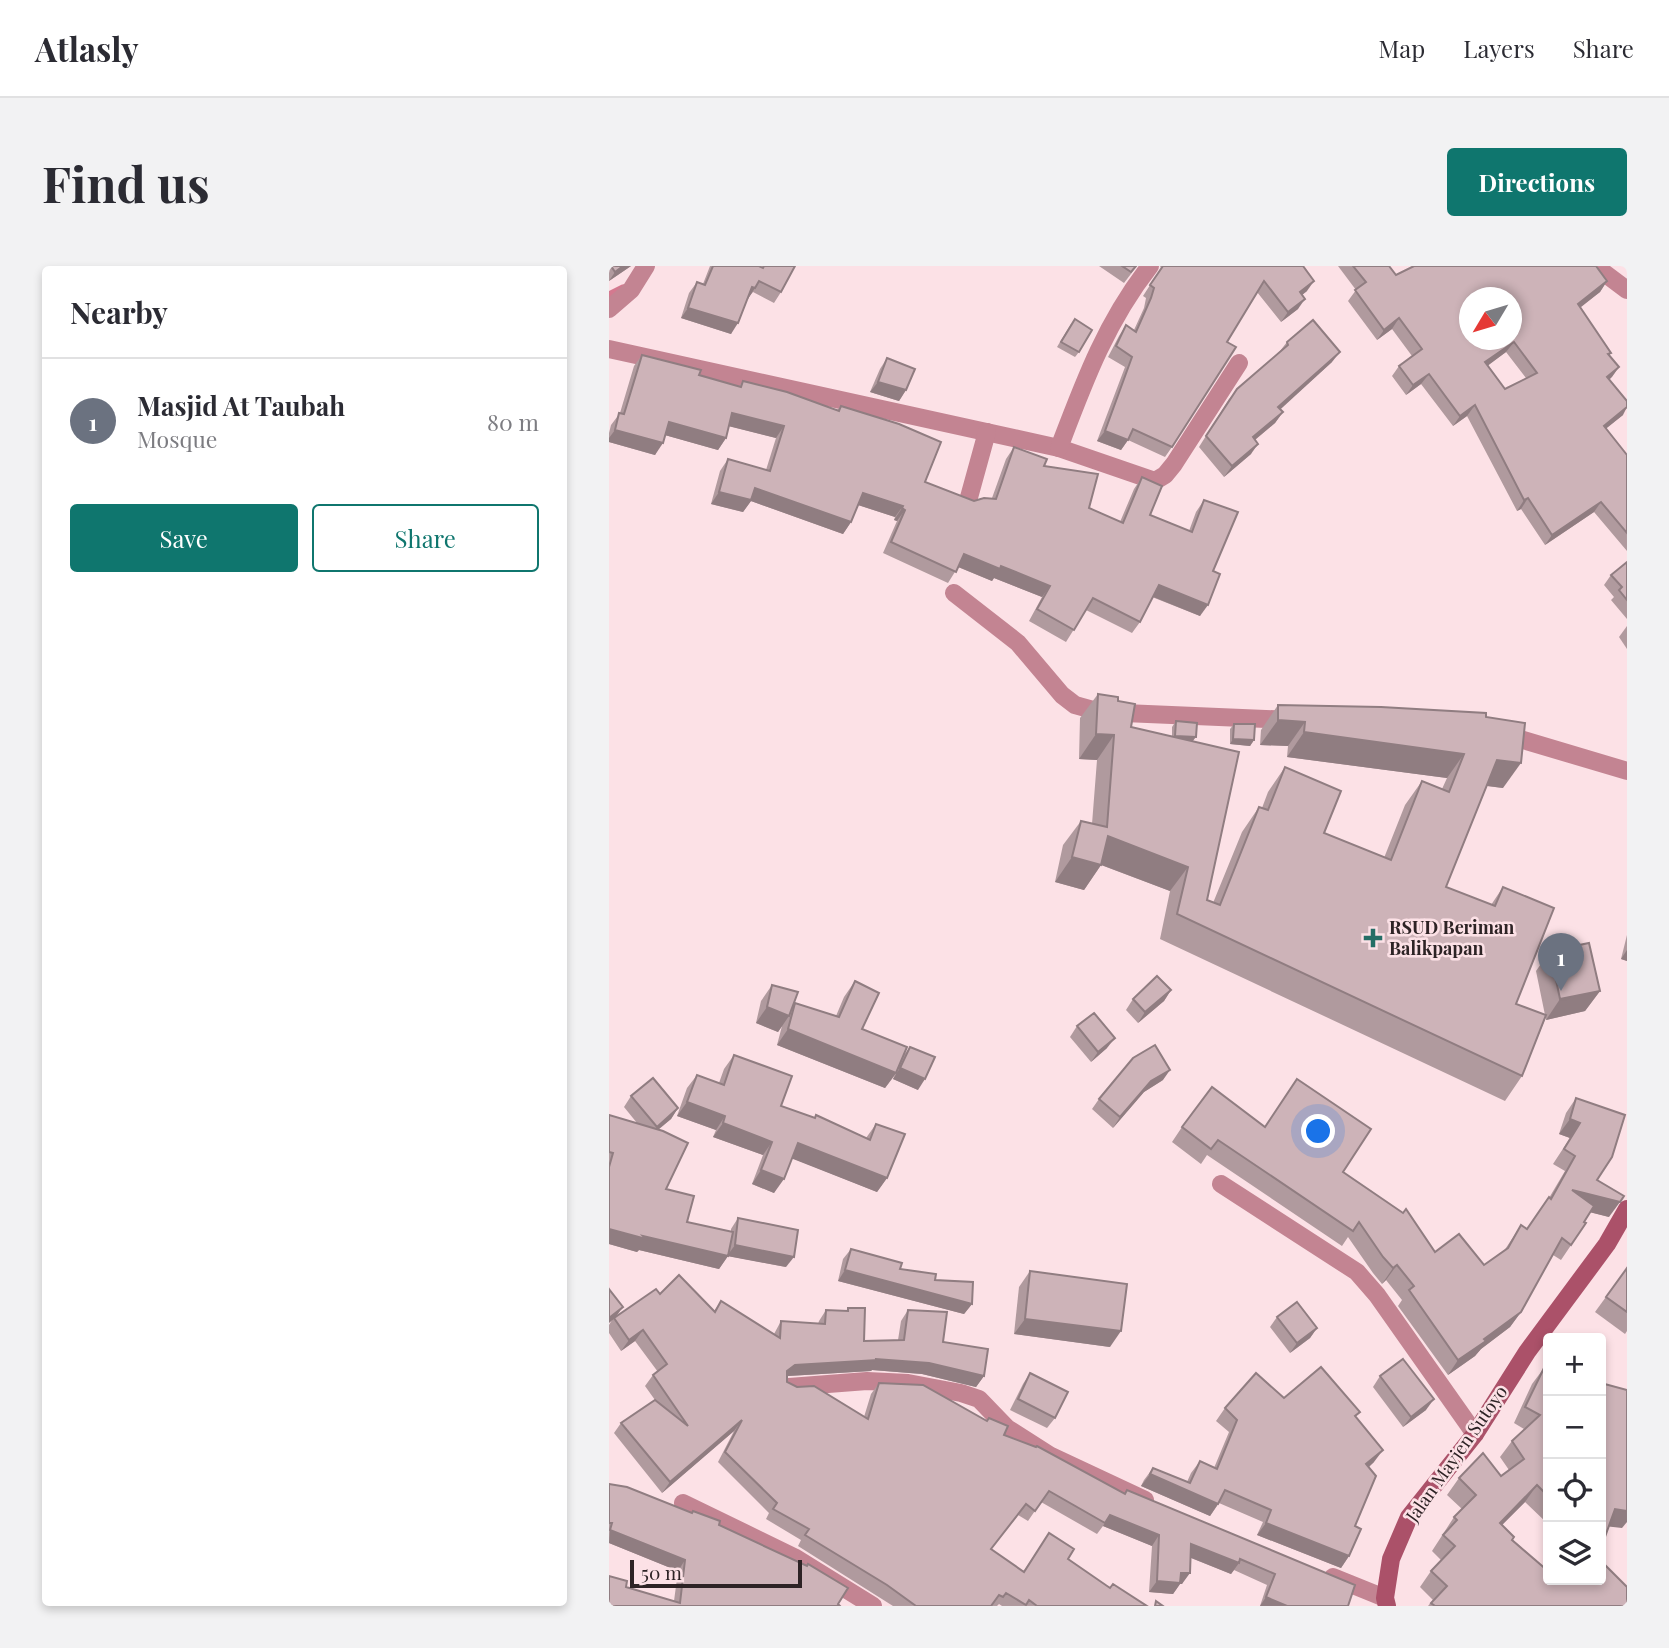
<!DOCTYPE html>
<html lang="en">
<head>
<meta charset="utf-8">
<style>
  :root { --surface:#fff; --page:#f2f2f3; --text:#2b2b33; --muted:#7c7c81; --line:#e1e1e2; --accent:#0f766e }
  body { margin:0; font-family:"Playfair Display",serif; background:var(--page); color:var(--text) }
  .controls { position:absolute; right:21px; bottom:21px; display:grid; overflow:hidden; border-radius:7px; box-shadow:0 4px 10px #0003 }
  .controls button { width:63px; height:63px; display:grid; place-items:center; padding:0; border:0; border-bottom:2px solid var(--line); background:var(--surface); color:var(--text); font:35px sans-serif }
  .compass { position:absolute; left:850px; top:21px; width:63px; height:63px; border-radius:50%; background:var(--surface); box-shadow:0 4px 10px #0003; rotate:232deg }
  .scale { position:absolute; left:21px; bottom:18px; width:172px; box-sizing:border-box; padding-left:7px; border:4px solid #2d2325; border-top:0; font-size:19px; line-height:24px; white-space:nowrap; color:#2d2325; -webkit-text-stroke:5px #fce1e6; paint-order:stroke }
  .you { position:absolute; left:710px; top:866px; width:24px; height:24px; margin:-18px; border:5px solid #fff; border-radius:50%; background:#1a73e8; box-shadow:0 0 0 10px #1a73e833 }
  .badge { display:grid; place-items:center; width:46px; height:46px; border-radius:50%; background:var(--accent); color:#fff; font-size:23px; font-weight:700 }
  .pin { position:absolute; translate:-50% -58px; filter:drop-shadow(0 2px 4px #0008) }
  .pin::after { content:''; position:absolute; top:37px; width:24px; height:21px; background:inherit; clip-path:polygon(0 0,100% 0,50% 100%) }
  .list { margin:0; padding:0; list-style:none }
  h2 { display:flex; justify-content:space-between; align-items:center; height:91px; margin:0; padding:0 28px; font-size:30px }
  h2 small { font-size:23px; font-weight:400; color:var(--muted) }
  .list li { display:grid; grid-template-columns:46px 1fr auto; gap:21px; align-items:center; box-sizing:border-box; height:126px; padding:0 28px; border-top:2px solid var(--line) }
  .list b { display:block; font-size:26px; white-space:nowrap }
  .list p { margin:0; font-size:23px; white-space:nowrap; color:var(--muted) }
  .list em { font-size:23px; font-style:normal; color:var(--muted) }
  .actions { display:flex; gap:14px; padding:21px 28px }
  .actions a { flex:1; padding:16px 0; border:2px solid var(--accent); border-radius:7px; text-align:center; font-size:24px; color:var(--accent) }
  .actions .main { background:var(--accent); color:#fff }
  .icon { flex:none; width:38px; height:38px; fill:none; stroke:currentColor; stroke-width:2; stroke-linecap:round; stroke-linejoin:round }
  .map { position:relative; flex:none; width:1018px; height:1340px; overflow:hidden; border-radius:7px }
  header { display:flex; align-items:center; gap:42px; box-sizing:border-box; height:98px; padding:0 35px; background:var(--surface); border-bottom:2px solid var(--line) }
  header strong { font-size:33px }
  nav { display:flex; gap:38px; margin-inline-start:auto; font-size:24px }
  .intro { display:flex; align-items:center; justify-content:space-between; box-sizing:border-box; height:168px; padding:0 42px }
  h1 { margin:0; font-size:49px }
  .button { padding:18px 32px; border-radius:7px; background:var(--accent); color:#fff; font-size:24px; font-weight:700 }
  main { display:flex; gap:42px; padding:0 42px }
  aside { flex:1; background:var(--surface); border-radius:7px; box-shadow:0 4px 10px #0003 }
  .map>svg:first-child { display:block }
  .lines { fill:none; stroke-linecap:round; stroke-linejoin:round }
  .stream { stroke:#d4798f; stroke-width:7 }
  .street { stroke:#c38492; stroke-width:18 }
  .secondary { stroke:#ab5169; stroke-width:18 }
  .wall { fill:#b09a9e; fill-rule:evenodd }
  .shaded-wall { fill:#907d81 }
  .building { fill:#cdb3b8; stroke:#907d81; stroke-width:2; fill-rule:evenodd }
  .poi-dot { fill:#256e66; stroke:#fce1e6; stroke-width:2.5 }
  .labels { text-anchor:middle; stroke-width:5; stroke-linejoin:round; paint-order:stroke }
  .poi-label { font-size:18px; font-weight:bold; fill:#2d2325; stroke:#fce1e6; text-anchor:start }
  .street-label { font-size:18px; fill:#2d2325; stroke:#fce1e6 }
</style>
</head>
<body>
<header>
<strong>Atlasly</strong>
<nav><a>Map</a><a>Layers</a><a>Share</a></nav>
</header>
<div class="intro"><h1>Find us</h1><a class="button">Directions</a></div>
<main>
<aside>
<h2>Nearby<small></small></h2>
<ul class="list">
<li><span class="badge" style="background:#6b7280">1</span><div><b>Masjid At Taubah</b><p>Mosque</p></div><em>80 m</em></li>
</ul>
<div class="actions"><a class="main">Save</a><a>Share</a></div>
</aside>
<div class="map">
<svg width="1018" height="1340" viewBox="0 0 1018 1340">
  <rect width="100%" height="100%" fill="#fce1e6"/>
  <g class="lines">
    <polyline class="stream" points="0,29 14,22"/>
    <g class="street">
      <polyline points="986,0 1018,24"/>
      <polyline points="0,43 22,24 37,0"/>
      <polyline points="0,83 450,182 546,215 556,209 565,198 630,97"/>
      <path d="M450,182C475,116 497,56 541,0"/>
      <polyline points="359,235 378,166"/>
      <polyline points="345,327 409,377 453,429 466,439 484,444 515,447 682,454"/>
      <polyline points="894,468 1018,505"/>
      <polyline points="612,918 748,1006 768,1029 866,1168"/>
      <polyline points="180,1121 258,1115 299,1117 352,1127 370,1133 398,1162 442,1190 536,1234"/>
      <polyline points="74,1237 185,1291 264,1340"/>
      <polyline points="724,1311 776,1332"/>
    </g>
    <polyline class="secondary" points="778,1340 776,1332 782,1293 800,1251 866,1168 918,1086 998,978 1018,943"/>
  </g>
  <g class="wall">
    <polygon points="0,0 22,0 0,15"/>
    <polygon points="101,0 150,0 153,1 153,0 186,0 172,26 165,37 144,26 138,33 122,68 72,52 80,27 88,16 94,18"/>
    <polygon points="490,0 528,0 515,17"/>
    <polygon points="551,0 694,0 698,25 693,29 689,43 672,56 648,26 618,76 563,181 556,191 519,174 512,184 488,175 516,101 499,91 510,70 517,59 525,64 535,42 537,32 534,30 552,2"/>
    <path d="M729,0H780L787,9L998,15L991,26L971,41L1002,87L1000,89L1010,101L1000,114L1014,149L997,162L1018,189V285L985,246L936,279L912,243L908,245L858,150L844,160L812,118L797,129L783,110L790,100L803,90L783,63L768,74L739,35L747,24ZM897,86L917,112L896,123L879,99Z"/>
    <polygon points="462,58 470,86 466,91 448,81"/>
    <polygon points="678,76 723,96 671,143 674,146 666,157 646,174 642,188 615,211 590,181 620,133 671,85"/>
    <polygon points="33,89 90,109 130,120 134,115 228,144 232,140 316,216 365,235 383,232 397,193 405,181 435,200 480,242 511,256 525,223 533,211 541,249 580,265 587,246 595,234 604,305 591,350 543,331 531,356 523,367 477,344 457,376 420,355 433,331 385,312 383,315 349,301 339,317 274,287 288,255 285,254 286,251 249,239 242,256 234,268 142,235 134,246 102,238 111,205 119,193 157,204 167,172 120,160 117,172 109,184 56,169 46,189 0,176 0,167 2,159 11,147 25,100"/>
    <polygon points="278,92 297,124 290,135 261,126 271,103"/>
    <polygon points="1018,296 1018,353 1002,334 1005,331 995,319 1002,309"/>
    <polygon points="1018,360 1018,383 1010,371"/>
    <polygon points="489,428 509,435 522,461 563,471 563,461 567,455 584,475 598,634 604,637 633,566 650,541 653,542 659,526 676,501 715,567 775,592 796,539 813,515 833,523 838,512 678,491 679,480 651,479 652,464 669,439 877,451 894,522 878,520 837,621 882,639 894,621 907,738 936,749 927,705 941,685 991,725 976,745 937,754 937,751 913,810 896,835 551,673 561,625 492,599 475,624 446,616 454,579 472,555 483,558 488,494 470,493 471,452"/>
    <polygon points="625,458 645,474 641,480 621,478 621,463"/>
    <polygon points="1018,669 1018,695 1012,693"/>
    <polygon points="246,715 253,763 294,790 301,781 309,824 284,813 286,809 276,822 168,779 173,760 169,766 147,757 152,735 163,719 183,742 186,737 227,750 235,731"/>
    <polygon points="562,724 555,735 529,757 517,744 524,733"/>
    <polygon points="468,760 498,782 482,796 461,771"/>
    <polygon points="125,789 172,840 257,872 267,858 278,912 268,926 183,892 165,927 143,918 154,889 104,871 107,864 68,850 78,822 88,809 110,817 115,803"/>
    <polygon points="554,814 535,826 504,862 483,843 490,833"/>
    <polygon points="22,830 69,842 62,853 49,864 57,923 78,956 122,966 122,963 129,952 177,1001 119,990 110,1003 30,984 28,986 0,978 0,849 28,857 15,841"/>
    <polygon points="967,832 988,914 1000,951 981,946 975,956 977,957 952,994 944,989 912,1046 901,1061 872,1083 866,1090 839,1109 789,1040 793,1034 777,1014 773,1018 764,1007 739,971 733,980 598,889 592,898 563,876 573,861 734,906 826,986 875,999 895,985 912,959 918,963 940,932 956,905 944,898 961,872 950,868 957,847"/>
    <polygon points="242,983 291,1003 326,1014 363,1038 355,1048 229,1015 234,993"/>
    <polygon points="1018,1002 1018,1065 1016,1068 986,1046"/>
    <polygon points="421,1005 501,1081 405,1068 410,1021"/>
    <polygon points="0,1023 8,1050 51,1028 105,1045 112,1035 165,1068 172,1055 209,1058 210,1055 217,1044 237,1045 239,1042 255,1075 289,1074 292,1055 299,1044 375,1110 367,1121 313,1108 263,1104 262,1105 179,1110 178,1116 188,1121 255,1151 262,1128 270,1117 378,1155 380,1152 395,1169 515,1227 518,1224 739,1340 651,1340 658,1319 625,1304 622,1308 582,1292 573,1318 571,1318 564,1328 540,1326 543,1280 494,1260 488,1268 432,1236 419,1255 409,1249 382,1283 414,1306 440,1267 459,1293 501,1322 538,1340 393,1340 390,1338 388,1340 284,1340 189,1280 192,1274 157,1253 160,1247 109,1196 125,1165 53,1227 5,1167 12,1157 46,1134 36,1120 44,1109 49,1106 26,1075 12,1085 0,1067 0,1059 3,1054"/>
    <polygon points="668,1051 708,1062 701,1072 681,1087 661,1061"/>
    <polygon points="935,1102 939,1103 939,1258 916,1236 893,1259 904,1274 939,1305 1018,1340 819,1340 824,1334 811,1321 822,1305 832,1294 823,1285 845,1251 853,1243 838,1229 850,1212 892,1210 900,1204 891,1191 903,1175 915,1163 905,1157 923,1118"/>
    <polygon points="421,1107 446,1152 438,1162 401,1144 414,1118"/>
    <polygon points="771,1110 817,1144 794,1161 764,1121"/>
    <polygon points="675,1132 747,1151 765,1196 760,1201 746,1260 740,1290 732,1302 648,1269 654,1256 610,1237 601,1250 532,1220 535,1214 544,1202 578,1216 582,1207 591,1195 605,1202 620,1166 607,1155 616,1142"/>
    <polygon points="0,1218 110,1259 229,1338 0,1340 17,1321 65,1335 69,1305 0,1277"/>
  </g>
  <g class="shaded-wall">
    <polygon points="14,0 22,0 0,15 6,6"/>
    <polygon points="705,15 698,25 684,36 691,26"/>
    <polygon points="998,15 991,26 962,49 969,38"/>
    <polygon points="143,21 146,22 139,33 135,31"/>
    <polygon points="696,33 689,43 672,56 679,46"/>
    <polygon points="79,42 129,57 122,68 72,52"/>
    <polygon points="790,52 783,63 768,74 775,64"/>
    <polygon points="905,76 897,86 869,107 876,96"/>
    <polygon points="731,86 723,96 662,152 669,141"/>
    <polygon points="1010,101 1003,111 991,122 998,111"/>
    <polygon points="820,108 812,118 797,129 804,119"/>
    <polygon points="269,116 297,124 290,135 261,126"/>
    <polygon points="866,139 858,150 844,160 851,150"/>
    <polygon points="1018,141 1014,149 988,170 995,160"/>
    <polygon points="674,146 666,157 636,182 644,171"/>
    <polygon points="123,147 175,160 167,172 115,159"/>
    <polygon points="60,156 117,172 109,184 52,168"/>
    <polygon points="6,164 54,177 46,189 0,176 0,172"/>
    <polygon points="496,165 519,174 512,184 488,175"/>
    <polygon points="649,178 642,188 615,211 623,200"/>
    <polygon points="146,222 242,256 234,268 142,235 134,246 102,238 110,226"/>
    <polygon points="254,227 294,240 286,251 246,238"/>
    <polygon points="919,232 912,243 908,245 915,234"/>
    <polygon points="992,236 985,246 936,279 943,269"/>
    <polygon points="293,242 296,244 288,255 285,254"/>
    <polygon points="355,288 392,300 441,320 433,331 385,312 383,315 347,300"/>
    <polygon points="550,319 599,339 591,350 542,330"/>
    <polygon points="669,454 696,456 679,480 651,479"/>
    <polygon points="695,466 855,488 838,512 678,491"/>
    <polygon points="487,468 505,469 488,494 470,493"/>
    <polygon points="566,470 587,471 583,476 563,475"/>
    <polygon points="624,473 645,474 641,480 621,478"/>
    <polygon points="888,494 912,497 894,522 871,519"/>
    <polygon points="499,570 579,601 561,625 482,595"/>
    <polygon points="463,591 492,599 475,624 446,616"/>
    <polygon points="1018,684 1018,695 1012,693"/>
    <polygon points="562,724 555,735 529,757 536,746"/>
    <polygon points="991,725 976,745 937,754 951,733"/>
    <polygon points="158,741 180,750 169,766 147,757"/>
    <polygon points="179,763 287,807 276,822 168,779"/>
    <polygon points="506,772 498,782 482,796 489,786"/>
    <polygon points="291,802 316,813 309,824 284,813"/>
    <polygon points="561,804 554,814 535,826 504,862 511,851 542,815"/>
    <polygon points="78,836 116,850 107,864 68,850"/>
    <polygon points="69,842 62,853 40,871 48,861"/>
    <polygon points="961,853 971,857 961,872 950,868"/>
    <polygon points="114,857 163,876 154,889 104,871"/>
    <polygon points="189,877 278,912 268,926 179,891"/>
    <polygon points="152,904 175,913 165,927 143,918"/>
    <polygon points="963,924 1011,936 1000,951 952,939"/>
    <polygon points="0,963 34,970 119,990 110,1003 30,984 28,986 0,978"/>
    <polygon points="126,979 185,991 177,1001 118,990"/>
    <polygon points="788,999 777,1014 773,1018 784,1002"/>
    <polygon points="236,1004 363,1038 355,1048 229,1015"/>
    <polygon points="14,1041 6,1052 0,1057 0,1052"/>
    <polygon points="912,1046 901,1061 872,1083 866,1090 839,1109 849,1094 875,1073"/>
    <polygon points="416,1053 512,1065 501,1081 405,1068"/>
    <polygon points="708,1062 701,1072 681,1087 688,1077"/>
    <polygon points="34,1064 26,1075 12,1085 20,1074"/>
    <polygon points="266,1093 320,1097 375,1110 367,1121 313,1108 263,1104 262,1105 179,1110 170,1115 178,1105 186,1099"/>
    <polygon points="825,1133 817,1144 794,1161 802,1151"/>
    <polygon points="133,1154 125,1165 53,1227 61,1216"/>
    <polygon points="774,1184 765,1196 749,1210 757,1198"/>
    <polygon points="541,1208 609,1238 601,1250 532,1220"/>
    <polygon points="928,1219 916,1236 879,1273 891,1257"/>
    <polygon points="1006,1243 1018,1245 1018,1256 1013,1262 995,1260"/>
    <polygon points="501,1249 550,1269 543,1280 494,1260"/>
    <polygon points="657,1257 740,1290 732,1302 648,1269"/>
    <polygon points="1,1264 76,1294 69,1305 0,1277"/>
    <polygon points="582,1278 630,1297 622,1308 575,1289"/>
    <polygon points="572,1307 581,1307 573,1318 571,1318 564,1328 540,1326 548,1315"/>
    <polygon points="657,1331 678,1340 651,1340"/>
  </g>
  <g class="building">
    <polygon points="2,0 14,0 6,6"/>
    <polygon points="104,0 150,0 154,2 155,0 186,0 172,26 150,15 146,22 143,21 129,57 79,42 88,16 96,19"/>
    <polygon points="513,0 527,0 522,6"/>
    <polygon points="554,0 694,0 705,15 691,26 696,33 679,46 655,15 618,76 627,81 563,181 524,163 519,174 496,165 523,91 507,80 517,59 527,66 542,32 545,22 541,19"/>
    <path d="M744,0H780L787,9L805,0H987L998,15L969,38L1002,87L999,88L1010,101L998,111L1018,135V141L995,160L1018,189V267L992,236L943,269L919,232L915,234L866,139L851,150L820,108L804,119L790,100L813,83L790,52L775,64L746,24L757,16ZM860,32H902V74H860ZM905,76L928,107L896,123L876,96Z"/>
    <polygon points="466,53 483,64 470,86 452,76"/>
    <polygon points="704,54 731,86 669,141 674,146 644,171 649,178 623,200 597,170 628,123 679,79 678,76"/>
    <polygon points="33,89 92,104 90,109 132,121 134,115 178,126 230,145 232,140 290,158 332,176 316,216 365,235 375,232 387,233 405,181 438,193 435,200 489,208 480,242 514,257 533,211 553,220 541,249 583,266 595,234 629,246 604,305 611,308 599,339 550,319 531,356 484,332 465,364 428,343 441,320 392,300 391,303 355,288 347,306 282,276 296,244 293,242 294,240 254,227 242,256 146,222 142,234 110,226 119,193 161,205 175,160 123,147 117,172 60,156 54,177 6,164 10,147 15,148"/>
    <polygon points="278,92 306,103 297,124 269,116"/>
    <polygon points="1018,296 1018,334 1010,324 1013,321 1002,309"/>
    <polygon points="489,428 509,431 509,435 526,438 522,461 630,486 598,634 611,639 650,541 659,544 676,501 732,525 715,567 782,594 813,515 840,526 855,488 695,466 696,456 669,454 669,439 772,441 877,447 877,451 916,457 912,497 888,494 837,621 886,640 894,621 945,642 907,738 937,749 913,810 568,648 579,601 499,570 492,599 463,591 472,555 498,561 505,469 487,468"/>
    <polygon points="567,455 588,457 587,471 566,470"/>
    <polygon points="625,458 646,458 645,474 624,473"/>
    <polygon points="980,677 991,725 951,733 941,685"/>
    <polygon points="548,710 562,724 536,746 524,733"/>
    <polygon points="246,715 270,727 253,763 298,781 287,807 179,763 186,737 230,751"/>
    <polygon points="163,719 189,726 180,750 158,741"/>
    <polygon points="485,747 506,772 489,786 468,760"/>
    <polygon points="546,779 561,804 542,815 511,851 490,833 524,792"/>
    <polygon points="301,781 326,791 316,813 291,802"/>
    <polygon points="125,789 183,810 172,840 206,852 207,849 261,874 267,858 296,868 278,912 189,877 175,913 152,904 163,876 114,857 116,850 78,836 88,809 115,819"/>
    <polygon points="44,812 69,842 48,861 22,830"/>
    <polygon points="688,813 762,863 734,906 794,947 797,943 826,986 850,968 875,999 899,982 912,959 918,963 940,931 942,933 966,890 955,883 971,857 961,853 967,832 1016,849 1003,891 988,914 1015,930 1011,936 963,924 985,940 975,956 977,957 962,979 953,972 912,1046 875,1073 877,1075 849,1094 800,1024 805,1020 788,999 784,1002 774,991 750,956 744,965 609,874 602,883 573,861 603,821 656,861"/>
    <polygon points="0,849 54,865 79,877 57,923 85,930 78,956 124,966 119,990 34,970 37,973 0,963 0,901 4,887 0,886"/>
    <polygon points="129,952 189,964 185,991 126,979"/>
    <polygon points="242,983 293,997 291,1003 327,1008 326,1014 364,1016 363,1038 236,1004"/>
    <polygon points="1018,1002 1018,1046 997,1031"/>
    <polygon points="421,1005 518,1018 512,1065 416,1053"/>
    <polygon points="70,1009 106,1046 112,1035 171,1072 172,1055 216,1058 217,1044 239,1045 239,1042 256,1042 255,1075 295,1074 299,1044 338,1046 334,1076 379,1083 375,1110 320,1097 266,1093 269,1094 186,1099 178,1105 178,1116 188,1121 205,1120 259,1153 270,1117 314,1119 378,1155 380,1152 399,1160 395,1169 427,1181 428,1180 516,1228 518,1224 746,1319 739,1340 678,1340 657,1331 666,1308 631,1293 630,1297 582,1278 581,1307 572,1307 571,1317 548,1315 550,1269 501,1249 496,1257 440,1225 426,1245 417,1238 382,1283 415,1306 440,1267 465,1283 459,1293 501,1322 504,1318 538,1340 428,1340 420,1334 417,1339 397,1327 394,1331 390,1329 382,1340 307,1340 278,1319 196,1269 200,1263 164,1243 168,1237 116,1186 133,1154 61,1216 12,1157 46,1134 79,1160 44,1109 58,1098 34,1064 20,1074 5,1052 47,1023 51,1028"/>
    <polygon points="0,1023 14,1041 0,1052"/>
    <polygon points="688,1036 708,1062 688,1077 668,1051"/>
    <polygon points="794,1093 825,1133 802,1151 771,1110"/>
    <polygon points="712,1101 751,1146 746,1150 774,1184 757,1198 767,1210 746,1260 752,1263 740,1290 657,1257 662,1244 616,1224 609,1238 541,1208 544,1202 581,1217 591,1195 608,1203 628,1154 616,1142 647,1107 675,1132"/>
    <polygon points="935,1102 939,1103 939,1230 928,1219 891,1257 905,1271 903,1274 939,1305 939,1314 992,1314 992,1295 1018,1321 1018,1340 826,1340 822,1337 838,1320 822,1305 846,1280 834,1269 848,1254 845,1251 867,1229 850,1212 874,1187 892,1210 915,1193 903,1175 931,1149 916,1141"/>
    <polygon points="421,1107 459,1126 446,1152 409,1133"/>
    <polygon points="992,1117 1018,1124 1018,1245 1006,1243 992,1282"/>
    <polygon points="0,1218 18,1221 83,1247 84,1245 111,1255 110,1259 198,1300 199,1298 239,1322 229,1338 231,1340 0,1340 0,1310 18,1315 17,1321 71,1337 76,1294 1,1264 3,1257 0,1257"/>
    <polygon points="547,1335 554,1340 546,1340"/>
  </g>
  <path class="poi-dot" d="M760.5 661.5h7v7h7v7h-7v7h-7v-7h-7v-7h7z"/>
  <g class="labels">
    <g class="poi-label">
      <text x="780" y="668">RSUD Beriman<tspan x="780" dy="21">Balikpapan</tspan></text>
    </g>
    <g class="street-label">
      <text transform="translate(848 1188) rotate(-55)" y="6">Jalan Mayjen Sutoyo</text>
    </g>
  </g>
</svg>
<div class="controls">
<button>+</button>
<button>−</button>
<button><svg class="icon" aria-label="locate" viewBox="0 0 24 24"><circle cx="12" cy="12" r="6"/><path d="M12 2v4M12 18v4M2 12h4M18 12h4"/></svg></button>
<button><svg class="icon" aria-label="layers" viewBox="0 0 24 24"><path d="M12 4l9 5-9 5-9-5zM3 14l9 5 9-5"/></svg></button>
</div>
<svg class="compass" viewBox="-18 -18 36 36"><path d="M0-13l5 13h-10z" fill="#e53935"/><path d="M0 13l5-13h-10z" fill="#7c7c81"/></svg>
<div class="scale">50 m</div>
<div class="you"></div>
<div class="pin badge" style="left:952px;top:725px;background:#6b7280">1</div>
</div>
</main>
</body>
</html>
